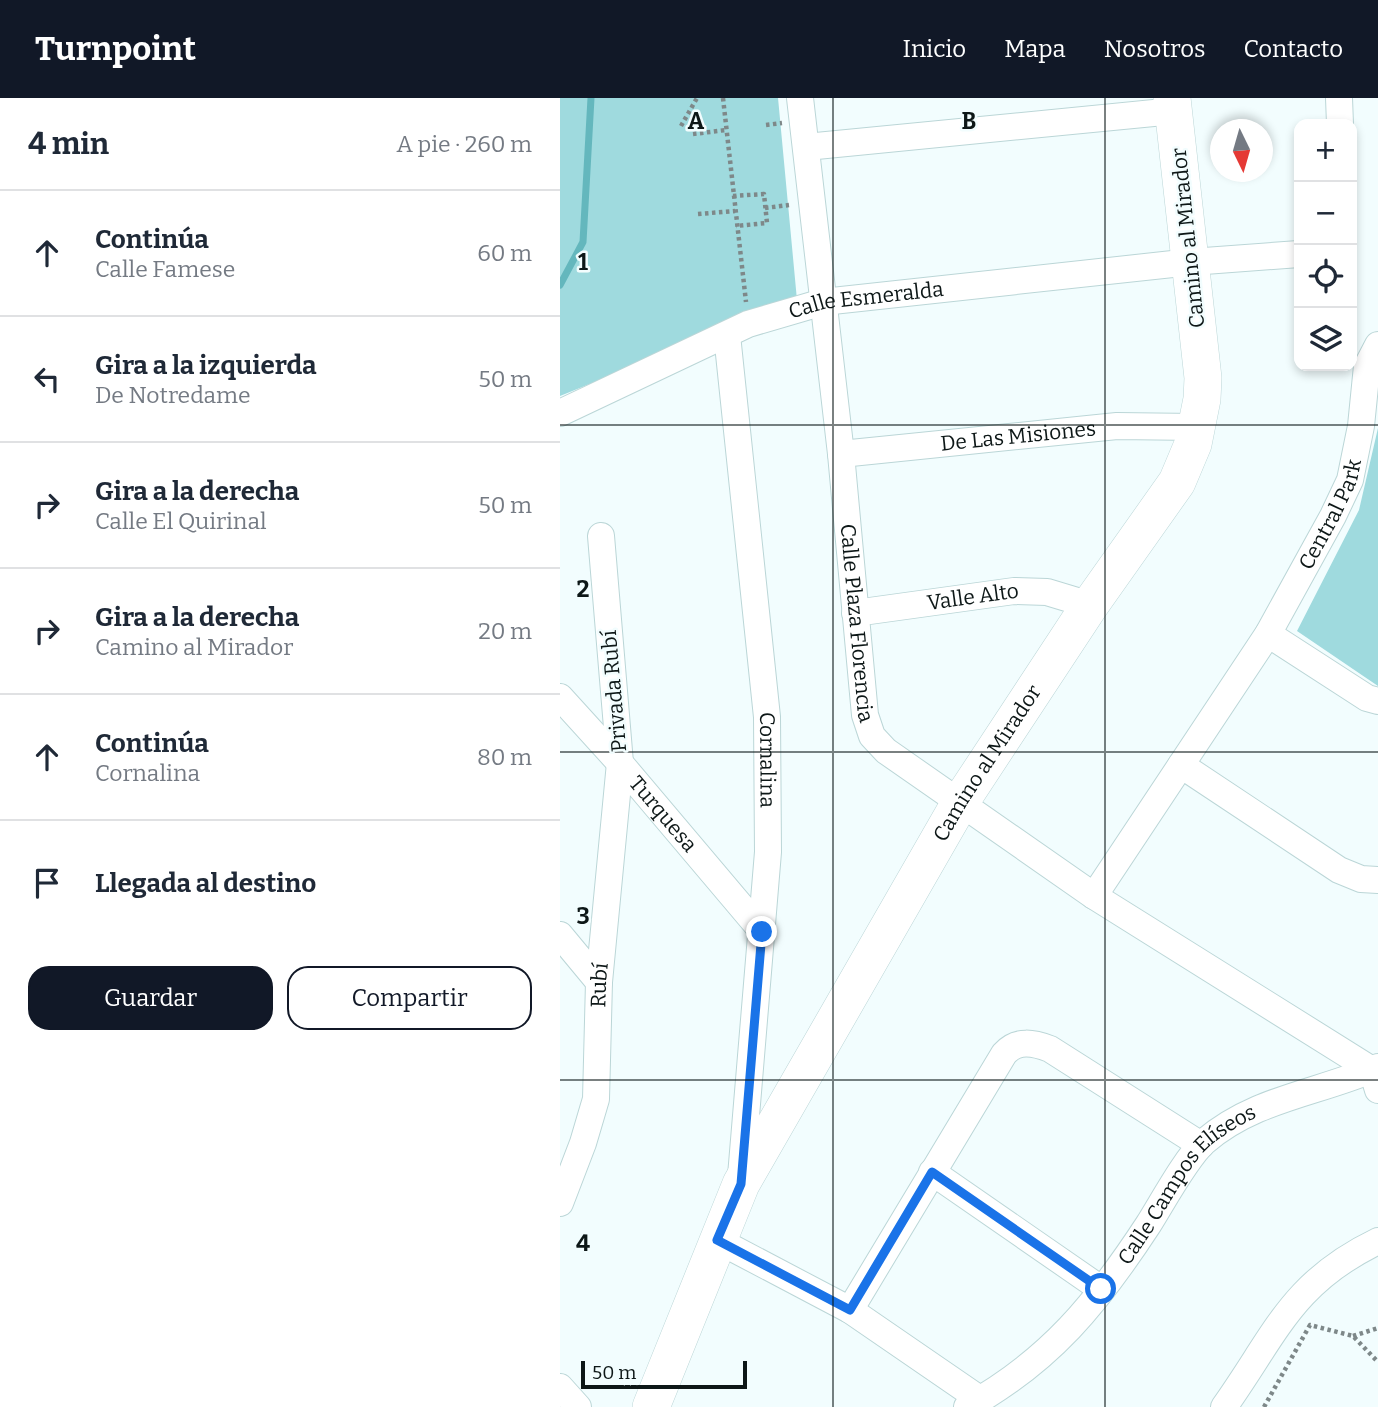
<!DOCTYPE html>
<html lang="es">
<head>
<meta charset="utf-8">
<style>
  :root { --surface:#fff; --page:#f6f6f7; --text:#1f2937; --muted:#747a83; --line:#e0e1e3; --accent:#111827 }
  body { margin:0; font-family:Bitter,serif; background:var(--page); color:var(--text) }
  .controls { position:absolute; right:21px; top:21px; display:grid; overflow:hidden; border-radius:14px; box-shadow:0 4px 10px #0003 }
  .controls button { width:63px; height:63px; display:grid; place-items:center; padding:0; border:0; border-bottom:2px solid var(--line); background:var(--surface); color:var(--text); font:35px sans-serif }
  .compass { position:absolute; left:650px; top:21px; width:63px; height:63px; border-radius:50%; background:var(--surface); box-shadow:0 4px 10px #0003; rotate:175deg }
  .scale { position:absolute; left:21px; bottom:18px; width:166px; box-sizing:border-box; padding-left:7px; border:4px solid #0d1717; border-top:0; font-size:19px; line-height:24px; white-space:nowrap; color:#0d1717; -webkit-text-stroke:5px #f2fdfe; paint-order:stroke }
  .stop { position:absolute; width:21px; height:21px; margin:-16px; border:5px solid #1a73e8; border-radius:50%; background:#fff }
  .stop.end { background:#1a73e8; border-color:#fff; box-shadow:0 2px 7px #0008 }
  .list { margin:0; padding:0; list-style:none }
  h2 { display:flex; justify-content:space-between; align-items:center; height:91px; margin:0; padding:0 28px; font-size:30px }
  h2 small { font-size:23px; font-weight:400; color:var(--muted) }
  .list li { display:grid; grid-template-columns:46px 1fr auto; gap:21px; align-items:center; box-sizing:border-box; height:126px; padding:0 28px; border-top:2px solid var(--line) }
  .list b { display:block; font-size:26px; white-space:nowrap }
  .list p { margin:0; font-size:23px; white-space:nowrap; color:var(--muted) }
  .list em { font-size:23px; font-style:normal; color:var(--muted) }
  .actions { display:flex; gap:14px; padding:21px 28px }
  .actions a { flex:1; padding:16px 0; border:2px solid var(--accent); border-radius:21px; text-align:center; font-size:24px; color:var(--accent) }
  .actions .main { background:var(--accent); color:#fff }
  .icon { flex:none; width:38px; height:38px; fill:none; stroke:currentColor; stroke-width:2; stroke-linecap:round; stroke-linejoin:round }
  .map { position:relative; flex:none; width:818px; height:1309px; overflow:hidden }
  header { display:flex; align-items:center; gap:42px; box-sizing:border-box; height:98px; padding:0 35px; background:var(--accent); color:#fff }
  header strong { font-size:33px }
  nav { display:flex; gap:38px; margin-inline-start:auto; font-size:24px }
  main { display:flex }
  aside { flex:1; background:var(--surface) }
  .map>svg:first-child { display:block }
  .green { fill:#9fdade }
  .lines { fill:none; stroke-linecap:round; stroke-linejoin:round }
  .stream { stroke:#64b7bd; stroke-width:7 }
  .street-casing { stroke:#bbd6d7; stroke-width:28 }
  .secondary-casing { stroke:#bbd6d7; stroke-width:38 }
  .path { stroke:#7e8889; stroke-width:4.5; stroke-dasharray:3.5 3.5; stroke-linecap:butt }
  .street { stroke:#fff; stroke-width:26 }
  .secondary { stroke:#fff; stroke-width:37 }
  .route { stroke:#1a73e8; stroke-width:9 }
  .grid { fill:none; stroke:#0d1717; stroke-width:2; stroke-opacity:0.55 }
  .labels { text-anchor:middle; stroke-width:5; stroke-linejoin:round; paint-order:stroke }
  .street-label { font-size:21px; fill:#0d1717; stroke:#f2fdfe }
  .grid-label { font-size:23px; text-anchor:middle; font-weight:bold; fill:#0d1717; stroke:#f2fdfe; stroke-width:5; stroke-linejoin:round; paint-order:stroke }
</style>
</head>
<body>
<header>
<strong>Turnpoint</strong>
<nav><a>Inicio</a><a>Mapa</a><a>Nosotros</a><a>Contacto</a></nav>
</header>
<main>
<aside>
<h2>4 min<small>A pie · 260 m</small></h2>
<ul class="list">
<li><svg class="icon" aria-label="ahead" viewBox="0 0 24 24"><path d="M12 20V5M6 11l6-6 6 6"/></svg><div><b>Continúa</b><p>Calle Famese</p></div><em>60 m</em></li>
<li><svg class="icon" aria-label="left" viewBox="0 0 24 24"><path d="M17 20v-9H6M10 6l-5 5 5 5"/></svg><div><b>Gira a la izquierda</b><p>De Notredame</p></div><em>50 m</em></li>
<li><svg class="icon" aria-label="right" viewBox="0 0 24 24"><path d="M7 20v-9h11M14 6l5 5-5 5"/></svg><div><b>Gira a la derecha</b><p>Calle El Quirinal</p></div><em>50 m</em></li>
<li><svg class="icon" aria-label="right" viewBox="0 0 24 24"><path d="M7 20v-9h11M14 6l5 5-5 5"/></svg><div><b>Gira a la derecha</b><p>Camino al Mirador</p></div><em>20 m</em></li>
<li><svg class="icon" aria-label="ahead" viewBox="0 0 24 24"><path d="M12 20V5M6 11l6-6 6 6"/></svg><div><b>Continúa</b><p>Cornalina</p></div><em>80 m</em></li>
<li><svg class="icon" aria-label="arrive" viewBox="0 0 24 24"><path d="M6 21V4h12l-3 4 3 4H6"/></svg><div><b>Llegada al destino</b></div></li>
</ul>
<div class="actions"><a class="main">Guardar</a><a>Compartir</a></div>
</aside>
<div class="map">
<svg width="818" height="1309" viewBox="0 0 818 1309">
  <rect width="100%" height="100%" fill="#f2fdfe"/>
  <g class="green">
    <polygon points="0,0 218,0 237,202 0,298"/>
    <polygon points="818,330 818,588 737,533 799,412"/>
  </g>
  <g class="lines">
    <polyline class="stream" points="0,187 23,144 31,0"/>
    <g class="street-casing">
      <g id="street">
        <path id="s1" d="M240,0L281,356L305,617L312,638L326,653L534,798L812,972L818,992"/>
        <polyline points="779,0 780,26"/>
        <polyline points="246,49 614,13"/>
        <path id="s2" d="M167,237L207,619L208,754L181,1078"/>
        <path id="s3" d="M0,315L188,226L263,204L631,164L739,156"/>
        <path id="s4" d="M281,356L557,328L636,329"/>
        <path id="s5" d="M295,515L454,493L487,494L530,507"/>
        <polyline points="708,536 807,600 818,603"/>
        <path id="s6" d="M0,599L60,665L202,833"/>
        <polyline points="621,667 779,772 801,781 818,782"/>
        <path id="s7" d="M534,798L708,536L773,418L790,382L801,328L807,268L818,247"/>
        <polyline points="0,837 39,884"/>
        <polyline points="372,1074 541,1191"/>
        <path id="s8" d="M0,1105L23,1045L36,1001L39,884L60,665L41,438"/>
        <polyline points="157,1142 290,1212 421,1302"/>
        <path d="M290,1212L444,956C457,941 474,945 490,951L641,1047"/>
        <polyline points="0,1289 18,1309"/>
        <path id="s9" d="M407,1309C490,1263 537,1205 588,1127C602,1105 626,1060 644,1044C695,1000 759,995 818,969"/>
        <path d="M664,1309C716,1236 731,1185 818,1143"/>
      </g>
    </g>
    <g class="secondary-casing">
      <g id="secondary">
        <path id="s10" d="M91,1309L181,1086L401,703L530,507L617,384L633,346L642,301L643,280L612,0"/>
      </g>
    </g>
    <g class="path">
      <polyline points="163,0 186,204"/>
      <polyline points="206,27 222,25"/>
      <polyline points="121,28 137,0"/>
      <polyline points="133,36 166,32"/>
      <polyline points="173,98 204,96 207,125 176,128"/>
      <polyline points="205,110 229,107"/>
      <polyline points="138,116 175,113"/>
      <polyline points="793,1238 818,1230"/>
      <polyline points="704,1309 750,1227 793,1238 818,1264"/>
    </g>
    <use href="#street" class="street"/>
    <use href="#secondary" class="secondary"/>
  </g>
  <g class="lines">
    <polyline class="route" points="202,834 181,1086 157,1142 290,1212 372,1074 541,1191"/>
  </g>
  <path class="grid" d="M273,0V1309M545,0V1309M0,327H818M0,654H818M0,982H818"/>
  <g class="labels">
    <g class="street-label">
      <text transform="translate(628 140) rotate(-96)" y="7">Camino al Mirador</text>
      <text dy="7" stroke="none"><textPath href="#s3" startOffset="329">Calle Esmeralda</textPath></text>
      <text dy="7" stroke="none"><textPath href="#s4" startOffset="178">De Las Misiones</textPath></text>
      <text dy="7" stroke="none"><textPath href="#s7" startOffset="450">Central Park</textPath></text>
      <text dy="7" stroke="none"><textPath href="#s5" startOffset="119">Valle Alto</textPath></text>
      <text dy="7" stroke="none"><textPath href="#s1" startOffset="528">Calle Plaza Florencia</textPath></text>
      <text transform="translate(54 593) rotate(-95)" y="7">Privada Rubí</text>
      <text dy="7" stroke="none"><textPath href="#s2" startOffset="427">Cornalina</textPath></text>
      <text dy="7" stroke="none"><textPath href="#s10" startOffset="728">Camino al Mirador</textPath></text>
      <text dy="7" stroke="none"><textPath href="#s6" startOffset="156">Turquesa</textPath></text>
      <text dy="7" stroke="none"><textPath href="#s8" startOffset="224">Rubí</textPath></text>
      <text dy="7" stroke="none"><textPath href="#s9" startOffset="317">Calle Campos Elíseos</textPath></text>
    </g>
  </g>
  <g class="grid-label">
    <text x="136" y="31">A</text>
    <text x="409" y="31">B</text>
    <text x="23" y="172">1</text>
    <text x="23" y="499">2</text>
    <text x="23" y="826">3</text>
    <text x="23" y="1153">4</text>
  </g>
</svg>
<div class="controls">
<button>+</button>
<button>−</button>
<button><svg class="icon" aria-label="locate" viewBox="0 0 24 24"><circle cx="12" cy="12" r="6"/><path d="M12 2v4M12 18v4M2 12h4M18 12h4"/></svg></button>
<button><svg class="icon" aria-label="layers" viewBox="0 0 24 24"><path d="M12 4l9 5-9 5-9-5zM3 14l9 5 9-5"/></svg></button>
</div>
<svg class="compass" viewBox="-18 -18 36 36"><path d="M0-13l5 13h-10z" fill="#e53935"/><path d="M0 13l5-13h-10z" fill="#747a83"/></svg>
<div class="scale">50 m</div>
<div class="stop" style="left:541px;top:1191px"></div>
<div class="stop end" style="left:202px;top:834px"></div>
</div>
</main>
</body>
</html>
